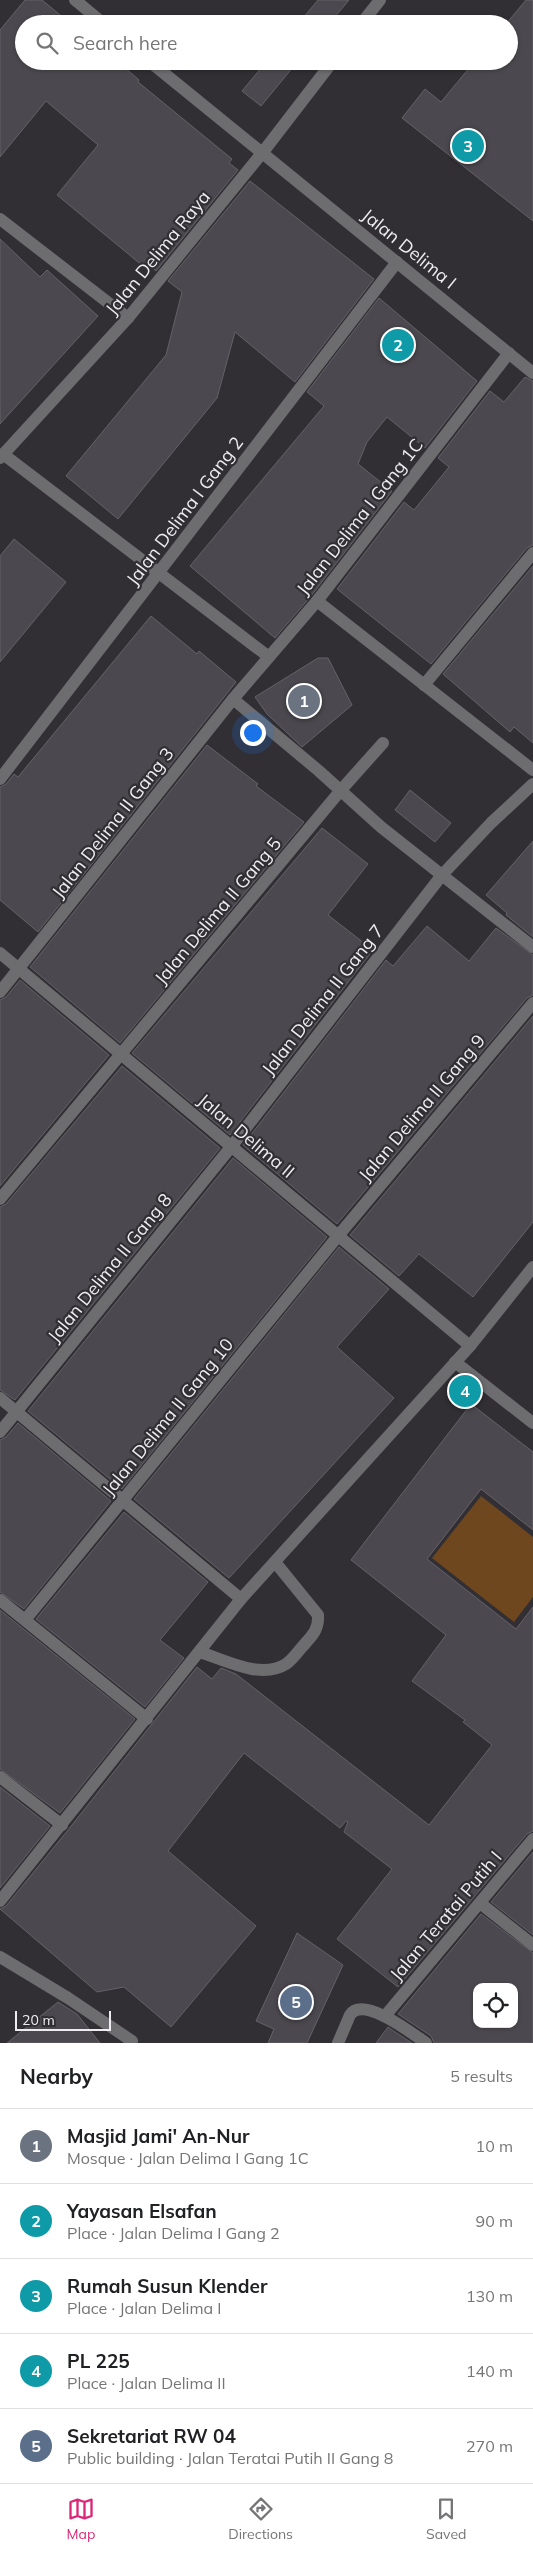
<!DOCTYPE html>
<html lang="en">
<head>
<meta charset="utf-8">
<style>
  :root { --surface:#fff; --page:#f2f2f2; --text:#202124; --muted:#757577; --line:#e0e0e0; --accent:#db2777 }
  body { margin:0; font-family:Mulish,sans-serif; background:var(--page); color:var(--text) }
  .controls { position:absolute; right:15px; bottom:15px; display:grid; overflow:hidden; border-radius:10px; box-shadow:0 1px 4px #0004 }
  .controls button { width:45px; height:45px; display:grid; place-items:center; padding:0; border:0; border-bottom:1px solid var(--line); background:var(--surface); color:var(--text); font:25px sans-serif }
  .scale { position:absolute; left:15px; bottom:12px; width:96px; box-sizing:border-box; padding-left:5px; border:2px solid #eeecf0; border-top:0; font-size:14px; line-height:18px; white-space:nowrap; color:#eeecf0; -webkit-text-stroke:4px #312f34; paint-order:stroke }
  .you { position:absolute; left:252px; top:732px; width:18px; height:18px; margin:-12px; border:4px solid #fff; border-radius:50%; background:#1a73e8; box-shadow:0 0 0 8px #1a73e833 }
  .badge { display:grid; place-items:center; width:32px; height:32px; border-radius:50%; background:var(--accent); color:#fff; font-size:16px; font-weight:700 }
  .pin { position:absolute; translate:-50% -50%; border:2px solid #fff; box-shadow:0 1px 5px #0006 }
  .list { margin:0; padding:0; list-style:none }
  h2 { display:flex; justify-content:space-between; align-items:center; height:65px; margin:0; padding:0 20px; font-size:21px }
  h2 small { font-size:16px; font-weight:400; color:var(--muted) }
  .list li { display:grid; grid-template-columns:32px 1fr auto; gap:15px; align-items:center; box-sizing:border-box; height:75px; padding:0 20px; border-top:1px solid var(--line) }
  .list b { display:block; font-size:19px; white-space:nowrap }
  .list p { margin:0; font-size:16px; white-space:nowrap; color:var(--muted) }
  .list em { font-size:16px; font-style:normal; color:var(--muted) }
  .icon { flex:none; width:28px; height:28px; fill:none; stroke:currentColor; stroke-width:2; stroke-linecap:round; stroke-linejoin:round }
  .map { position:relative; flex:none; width:533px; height:2043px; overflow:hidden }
  .search { position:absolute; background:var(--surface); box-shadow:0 1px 4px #0004; left:15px; right:15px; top:15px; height:55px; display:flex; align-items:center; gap:12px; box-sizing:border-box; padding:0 18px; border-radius:28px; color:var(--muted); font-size:19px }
  .sheet { height:440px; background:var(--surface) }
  nav { display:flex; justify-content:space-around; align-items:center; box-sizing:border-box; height:70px; border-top:1px solid var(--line); background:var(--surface); font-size:14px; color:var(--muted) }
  nav a { display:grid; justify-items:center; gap:2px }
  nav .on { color:var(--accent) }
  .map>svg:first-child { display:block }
  .green { fill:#6f471e }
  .building { fill:#4b494f; stroke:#646268; fill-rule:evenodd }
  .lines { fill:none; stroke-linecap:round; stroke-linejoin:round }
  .service { stroke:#6d6c6f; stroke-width:12 }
  .minor { stroke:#6d6c6f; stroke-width:12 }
  .tertiary { stroke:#6d6c6f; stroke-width:12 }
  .labels { text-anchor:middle; stroke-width:4.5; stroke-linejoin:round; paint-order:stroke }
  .street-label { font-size:18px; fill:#eeecf0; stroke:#312f34 }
</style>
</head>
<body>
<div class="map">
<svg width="533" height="2043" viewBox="0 0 533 2043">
  <rect width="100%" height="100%" fill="#312f34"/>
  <polygon class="green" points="481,1496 533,1537 533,1597 514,1622 432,1558"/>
  <g class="building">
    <polygon points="25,0 42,0 71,24 24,24 24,61 117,61 139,80 138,82 232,159 229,163 238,170 156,271 147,263 144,267 57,195 98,145 46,101 0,157 0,30"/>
    <polygon points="318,0 349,0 329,24 298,24"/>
    <polygon points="526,0 533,0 533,221 402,118 425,89 441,102 475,61 509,61 509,24 506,24"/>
    <polygon points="267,61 298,61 261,106 242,91"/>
    <polygon points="250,181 374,279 295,382 235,332 217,398 118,519 66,476 166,355 182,292 168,281"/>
    <polygon points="0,239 40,277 47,270 98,316 0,424"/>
    <polygon points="379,298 477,381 425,448 387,417 367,442 358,464 392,491 311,596 275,638 190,566 324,406 307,392"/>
    <polygon points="525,377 533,381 533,545 527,548 431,664 337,589 404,502 414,510 449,467 438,458 490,391 504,402"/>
    <polygon points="14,539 66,582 0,662 0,556"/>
    <polygon points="533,566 533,743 514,727 510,732 443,674"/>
    <polygon points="151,616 197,654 199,651 236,682 38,932 0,900 0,787 6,784 14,774 18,777"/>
    <polygon points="318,658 328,658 352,705 302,747 267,714 255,697"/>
    <polygon points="207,745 258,784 256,786 304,822 120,1043 30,967"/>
    <polygon points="410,790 451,823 435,842 395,810"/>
    <polygon points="322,828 368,864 328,915 373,950 230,1135 132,1053"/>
    <polygon points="533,841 533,937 506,915 507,913 486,895"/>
    <polygon points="427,926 469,961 496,928 533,955 533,995 527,998 337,1224 243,1145 386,960 393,966"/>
    <polygon points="20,980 109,1055 0,1186 0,1000 6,997"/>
    <polygon points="533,1016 533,1222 473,1297 419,1254 399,1276 350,1235"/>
    <polygon points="122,1066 220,1148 15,1400 0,1390 0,1207 6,1204"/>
    <polygon points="233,1158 327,1237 122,1489 28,1411"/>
    <polygon points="339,1247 389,1289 337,1347 394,1398 229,1578 134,1499"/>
    <polygon points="471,1404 533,1452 533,1530 481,1489 427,1559 516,1629 533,1607 533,1831 527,1834 398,1987 337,1939 392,1869 344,1832 348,1822 346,1821 340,1828 244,1753 168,1851 256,1926 171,2027 124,1987 97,1992 0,1909 6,1906 68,1830 197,1667 212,1679 221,1668 236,1674 429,1825 492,1745 463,1722 465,1720 412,1681 446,1635 351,1560"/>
    <polygon points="18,1423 111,1501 24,1609 0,1592 0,1440 6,1437"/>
    <polygon points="124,1512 208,1582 160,1640 184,1658 145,1707 36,1619"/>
    <polygon points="0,1610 135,1719 60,1813 0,1769"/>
    <polygon points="0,1787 50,1826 0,1888"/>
    <polygon points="533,1852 533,1935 491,1902"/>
    <path d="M481,1914L533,1953V2043H434L431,2036L398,2014ZM477,1987H514V2024H477Z"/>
    <polygon points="297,1933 343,1965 307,2043 268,2043 274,2029 256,2021"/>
    <polygon points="58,2002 77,2014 100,2043 7,2043"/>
    <polygon points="388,2027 395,2032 412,2043 376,2043"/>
  </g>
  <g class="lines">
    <g class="service">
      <polyline points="455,1362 533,1423"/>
      <path d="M200,1652C225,1660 261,1680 286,1664C292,1660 297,1653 302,1647C312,1636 319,1630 318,1615L275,1562"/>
      <polyline points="0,1957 68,1998 132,2041"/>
    </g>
    <g class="minor">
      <polyline points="75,0 104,24"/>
      <polyline points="149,61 533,373"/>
      <polyline points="0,219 128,318"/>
      <polyline points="3,454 269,657"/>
      <polyline points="317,601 533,770"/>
      <polyline points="424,685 533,553"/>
      <polyline points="233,699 319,771 381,827 533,947"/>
      <polyline points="0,779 397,262"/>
      <polyline points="0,953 470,1346"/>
      <polyline points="0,992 233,699 317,601 509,353"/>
      <polyline points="0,1199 341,790 383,743"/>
      <polyline points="0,1398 241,1599"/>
      <polyline points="0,1432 231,1147 442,875 491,823 533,784"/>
      <polyline points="0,1600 147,1719"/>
      <polyline points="25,1620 338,1236 533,1003"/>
      <polyline points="0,1777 62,1825"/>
      <polyline points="0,1901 241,1599 470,1346 533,1267"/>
      <polyline points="480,1903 533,1945"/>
      <polyline points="385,2016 533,1839"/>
      <path d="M338,2043L350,2015C363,1995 413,2034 426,2043"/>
    </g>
    <g class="tertiary">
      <polyline points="361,24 380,0"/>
      <polyline points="0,458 128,318 263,152 333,61"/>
    </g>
  </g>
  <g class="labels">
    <g class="street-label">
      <text transform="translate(409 249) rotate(39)" y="6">Jalan Delima I</text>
      <text transform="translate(158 253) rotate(-51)" y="6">Jalan Delima Raya</text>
      <text transform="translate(185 511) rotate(-53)" y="6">Jalan Delima I Gang 2</text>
      <text transform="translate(360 517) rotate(-52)" y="6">Jalan Delima I Gang 1C</text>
      <text transform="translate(113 823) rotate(-52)" y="6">Jalan Delima II Gang 3</text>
      <text transform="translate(218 911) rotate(-50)" y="6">Jalan Delima II Gang 5</text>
      <text transform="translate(323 1000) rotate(-52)" y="6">Jalan Delima II Gang 7</text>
      <text transform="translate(422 1108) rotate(-50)" y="6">Jalan Delima II Gang 9</text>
      <text transform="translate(246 1136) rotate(40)" y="6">Jalan Delima II</text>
      <text transform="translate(110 1268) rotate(-51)" y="6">Jalan Delima II Gang 8</text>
      <text transform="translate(168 1417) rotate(-51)" y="6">Jalan Delima II Gang 10</text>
      <text transform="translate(446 1916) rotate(-50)" y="6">Jalan Teratai Putih I</text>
    </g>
  </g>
</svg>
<div class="controls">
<button><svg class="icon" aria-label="locate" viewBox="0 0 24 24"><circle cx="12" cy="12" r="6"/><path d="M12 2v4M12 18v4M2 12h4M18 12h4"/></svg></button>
</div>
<div class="scale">20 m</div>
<div class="you"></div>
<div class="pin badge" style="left:304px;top:701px;background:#6b7280">1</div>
<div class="pin badge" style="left:398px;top:345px;background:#0f9aa8">2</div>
<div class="pin badge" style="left:468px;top:146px;background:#0f9aa8">3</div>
<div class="pin badge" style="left:465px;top:1391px;background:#0f9aa8">4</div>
<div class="pin badge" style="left:296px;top:2002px;background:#5c6f8a">5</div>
<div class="search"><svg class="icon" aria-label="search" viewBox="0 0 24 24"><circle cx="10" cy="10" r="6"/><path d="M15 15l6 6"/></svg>Search here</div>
</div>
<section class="sheet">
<h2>Nearby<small>5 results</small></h2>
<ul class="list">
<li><span class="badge" style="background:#6b7280">1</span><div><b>Masjid Jami' An-Nur</b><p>Mosque · Jalan Delima I Gang 1C</p></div><em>10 m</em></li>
<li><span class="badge" style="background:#0f9aa8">2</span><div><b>Yayasan Elsafan</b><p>Place · Jalan Delima I Gang 2</p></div><em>90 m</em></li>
<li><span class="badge" style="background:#0f9aa8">3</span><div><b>Rumah Susun Klender</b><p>Place · Jalan Delima I</p></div><em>130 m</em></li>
<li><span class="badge" style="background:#0f9aa8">4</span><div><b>PL 225</b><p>Place · Jalan Delima II</p></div><em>140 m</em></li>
<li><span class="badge" style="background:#5c6f8a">5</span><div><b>Sekretariat RW 04</b><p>Public building · Jalan Teratai Putih II Gang 8</p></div><em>270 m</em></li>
</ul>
</section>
<nav>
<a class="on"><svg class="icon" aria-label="map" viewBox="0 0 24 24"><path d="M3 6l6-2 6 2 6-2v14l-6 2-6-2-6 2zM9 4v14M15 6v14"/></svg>Map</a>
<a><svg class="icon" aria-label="directions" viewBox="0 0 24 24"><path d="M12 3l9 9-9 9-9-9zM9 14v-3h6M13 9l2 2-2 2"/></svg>Directions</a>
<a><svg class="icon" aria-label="saved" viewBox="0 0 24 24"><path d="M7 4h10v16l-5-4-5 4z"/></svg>Saved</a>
</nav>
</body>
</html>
